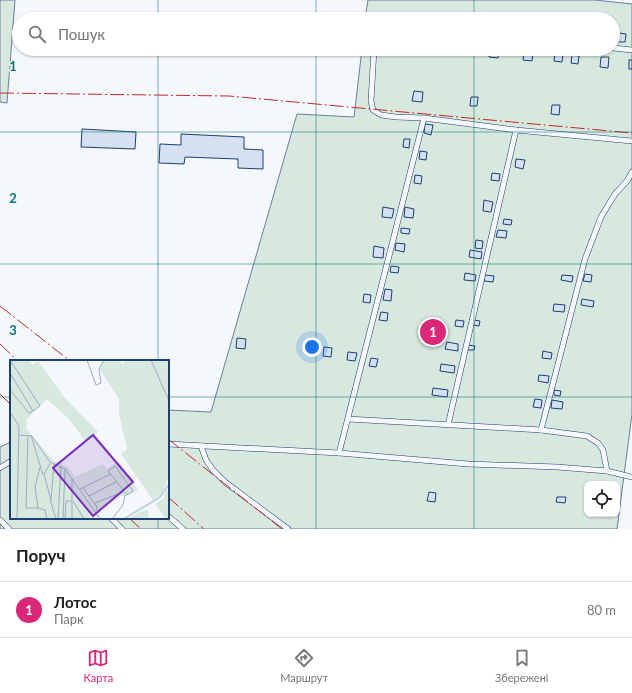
<!DOCTYPE html>
<html lang="uk">
<head>
<meta charset="utf-8">
<style>
  :root { --surface:#fff; --page:#f6f6f6; --text:#222; --muted:#767676; --line:#e0e0e0; --accent:#db2777 }
  body { margin:0; font-family:Lato,sans-serif; background:var(--page); color:var(--text) }
  .controls { position:absolute; right:12px; bottom:12px; display:grid; overflow:hidden; border-radius:8px; box-shadow:0 1px 3px #0004 }
  .controls button { width:36px; height:36px; display:grid; place-items:center; padding:0; border:0; border-bottom:1px solid var(--line); background:var(--surface); color:var(--text); font:20px sans-serif }
  .you { position:absolute; left:312px; top:347px; width:14px; height:14px; margin:-10px; border:3px solid #fff; border-radius:50%; background:#1a73e8; box-shadow:0 0 0 6px #1a73e833 }
  .badge { display:grid; place-items:center; width:26px; height:26px; border-radius:50%; background:var(--accent); color:#fff; font-size:13px; font-weight:700 }
  .pin { position:absolute; translate:-50% -50%; border:2px solid #fff; box-shadow:0 1px 4px #0006 }
  .list { margin:0; padding:0; list-style:none }
  h2 { display:flex; justify-content:space-between; align-items:center; height:52px; margin:0; padding:0 16px; font-size:17px }
  h2 small { font-size:13px; font-weight:400; color:var(--muted) }
  .list li { display:grid; grid-template-columns:26px 1fr auto; gap:12px; align-items:center; box-sizing:border-box; height:56px; padding:0 16px; border-top:1px solid var(--line) }
  .list b { display:block; font-size:15px; white-space:nowrap }
  .list p { margin:0; font-size:13px; white-space:nowrap; color:var(--muted) }
  .list em { font-size:13px; font-style:normal; color:var(--muted) }
  .icon { flex:none; width:22px; height:22px; fill:none; stroke:currentColor; stroke-width:2; stroke-linecap:round; stroke-linejoin:round }
  .map { position:relative; flex:none; width:632px; height:529px; overflow:hidden }
  .search { position:absolute; background:var(--surface); box-shadow:0 1px 3px #0004; left:12px; right:12px; top:12px; height:44px; display:flex; align-items:center; gap:10px; box-sizing:border-box; padding:0 14px; border-radius:22px; color:var(--muted); font-size:15px }
  .sheet { height:108px; background:var(--surface) }
  nav { display:flex; justify-content:space-around; align-items:center; box-sizing:border-box; height:56px; border-top:1px solid var(--line); background:var(--surface); font-size:11px; color:var(--muted) }
  nav a { display:grid; justify-items:center; gap:2px }
  nav .on { color:var(--accent) }
  .map>svg:first-child { display:block }
  .green { fill:#d7e8df; stroke:#687fa3; fill-rule:evenodd }
  .building { fill:#d5e0f0; stroke:#1d3f73 }
  .lines { fill:none; stroke-linecap:round; stroke-linejoin:round }
  .service-casing { stroke:#1d3f73; stroke-width:6 }
  .service { stroke:#f4f7fb; stroke-width:5 }
  .power { stroke:#c62828; stroke-width:1; stroke-dasharray:14 3 2 3; stroke-linecap:butt }
  .grid { fill:none; stroke:#0f766e; stroke-width:1; stroke-opacity:0.55 }
  .inset-river { fill:none; stroke:#bed0e5; stroke-width:2 }
  .inset-road { fill:none; stroke:#9eadc5; stroke-width:1 }
  .view { fill:#7b2cbf; fill-opacity:0.15; stroke:#7b2cbf; stroke-width:2 }
  .inset-edge { fill:none; stroke:#1d3f73; stroke-width:2 }
  .grid-label { font-size:13px; text-anchor:middle; font-weight:bold; fill:#0f766e; stroke:#f4f7fb; stroke-width:3; stroke-linejoin:round; paint-order:stroke }
</style>
</head>
<body>
<div class="map">
<svg width="632" height="529" viewBox="0 0 632 529">
  <rect width="100%" height="100%" fill="#f4f7fb"/>
  <g class="green">
    <polygon points="0,0 15,0 7,103 0,102"/>
    <path d="M368,0H595L632,4V414L617,529H0V447L11,442V518H168V410L211,412L297,114L354,117L362,49H613V19H365ZM587,484H617V514H587Z"/>
  </g>
  <g class="building">
    <polygon points="619,33 626,34 625,42 618,42"/>
    <polygon points="490,49 499,50 498,58 489,57"/>
    <polygon points="524,50 533,51 532,61 523,60"/>
    <polygon points="555,53 563,54 562,62 554,61"/>
    <polygon points="572,55 579,56 578,64 571,63"/>
    <polygon points="601,57 609,57 608,68 600,67"/>
    <rect x="629" y="60" width="3" height="9"/>
    <polygon points="414,91 423,92 422,102 412,101"/>
    <polygon points="471,97 478,97 477,106 470,106"/>
    <polygon points="552,105 560,105 559,115 551,114"/>
    <polygon points="425,124 433,125 431,135 424,133"/>
    <polygon points="82,129 136,132 135,149 81,147"/>
    <polygon points="181,134 244,137 244,149 263,150 263,169 238,168 238,159 185,157 184,164 159,163 160,144 181,145"/>
    <polygon points="404,139 410,139 409,148 403,147"/>
    <polygon points="420,151 427,152 426,160 419,159"/>
    <polygon points="516,159 525,160 523,169 515,167"/>
    <polygon points="492,173 500,174 499,181 491,180"/>
    <polygon points="415,175 422,176 421,184 414,183"/>
    <polygon points="484,200 493,202 491,212 483,211"/>
    <polygon points="383,207 394,209 392,218 382,217"/>
    <polygon points="405,207 414,209 413,218 404,217"/>
    <polygon points="504,219 512,220 511,225 503,224"/>
    <polygon points="401,228 410,229 409,234 401,233"/>
    <polygon points="498,230 507,231 506,238 496,237"/>
    <polygon points="476,240 483,241 482,249 475,248"/>
    <polygon points="396,243 405,244 404,252 395,250"/>
    <polygon points="374,246 384,248 383,258 373,257"/>
    <polygon points="470,250 482,252 481,259 469,257"/>
    <polygon points="391,266 399,267 398,273 390,272"/>
    <polygon points="465,273 476,275 475,281 464,280"/>
    <polygon points="585,274 592,275 591,282 583,281"/>
    <polygon points="485,275 494,276 493,282 484,281"/>
    <polygon points="562,275 573,276 572,282 561,280"/>
    <polygon points="385,289 392,290 391,301 383,300"/>
    <polygon points="364,294 371,295 370,303 363,302"/>
    <polygon points="582,299 594,301 593,307 581,305"/>
    <polygon points="554,304 565,305 564,312 553,311"/>
    <polygon points="381,312 388,313 387,321 379,320"/>
    <polygon points="456,320 464,321 463,327 455,326"/>
    <polygon points="474,320 480,321 479,326 473,325"/>
    <polygon points="237,338 246,339 245,349 236,348"/>
    <polygon points="447,342 458,344 458,351 445,349"/>
    <polygon points="468,345 475,346 474,350 467,350"/>
    <polygon points="324,347 332,348 331,357 323,356"/>
    <polygon points="543,351 552,353 551,359 542,358"/>
    <polygon points="348,352 357,353 355,361 347,360"/>
    <polygon points="371,358 378,359 376,367 369,366"/>
    <polygon points="441,364 455,366 454,373 440,371"/>
    <polygon points="539,375 549,376 548,383 538,381"/>
    <polygon points="433,388 448,390 447,397 432,395"/>
    <polygon points="554,390 561,391 560,396 554,395"/>
    <polygon points="535,399 542,400 541,408 533,407"/>
    <polygon points="552,400 563,402 562,409 551,408"/>
    <polygon points="429,492 436,493 435,502 427,501"/>
    <polygon points="557,497 566,497 565,503 556,502"/>
  </g>
  <g class="lines">
    <g class="service-casing">
      <g id="service">
        <polyline points="613,48 632,50"/>
        <polyline points="374,49 371,101 373,110 381,115 396,117 424,118 516,130 632,141"/>
        <polyline points="348,419 541,430 587,436 598,443 603,450 607,471"/>
        <polyline points="448,425 516,130"/>
        <polyline points="541,430 585,259 601,217 615,194 627,181 632,172"/>
        <polyline points="168,444 339,453 468,464 557,467 607,471 632,477"/>
        <polyline points="201,446 206,460 213,470 225,482 288,529"/>
        <polyline points="339,453 424,118"/>
        <polyline points="0,468 11,461"/>
        <polyline points="168,516 183,529"/>
        <polyline points="111,518 122,529"/>
        <polyline points="0,520 9,529"/>
      </g>
    </g>
    <use href="#service" class="service"/>
    <g class="power">
      <polyline points="0,93 229,96 632,133"/>
      <polyline points="0,306 70,361"/>
      <polyline points="0,344 18,361"/>
      <polyline points="0,394 11,405"/>
      <polyline points="168,439 282,529"/>
      <polyline points="168,497 204,529"/>
      <polyline points="129,518 141,529"/>
    </g>
  </g>
  <path class="grid" d="M158,0V19M316,0V19M474,0V19M158,49V361M316,49V529M474,49V529M0,132H632M0,264H632M0,397H11M168,397H632M158,518V529"/>
  <g transform="translate(10 360)">
    <rect width="159" height="159" fill="#f4f7fb"/>
    <path d="M0,0H19L22,5L28,1L54,37L88,72L76,82L59,59L37,39L17,59L16,69L43,100L58,107L65,117L93,104L97,109L108,101L128,130L117,136H112L76,159H0ZM94,0H108L113,4L116,0H159V116L153,132L143,140L111,94L117,89L109,54V39L89,8ZM159,130V159H156L145,144L154,138L155,132ZM138,150L139,159H117L132,151Z" fill="#d7e8df"/>
    <path class="inset-river" d="M114,159L150,137L159,124"/>
    <path class="inset-road" d="M0,0L30,46L19,53L0,30M77,0L86,25L91,23L89,9L94,0M141,0L159,41M0,13L23,51M0,52L9,66L7,159M9,75L22,76L40,102L55,109L90,159M18,75L16,148H28M21,75L33,115M41,102L34,114L41,140L44,103M105,106L123,131L117,135L98,111ZM30,107L25,127L28,148L35,150L37,159M62,118V159M73,128L87,147L86,151M70,129L101,114M79,136L106,122M40,139L46,159M63,141L74,159M85,143L113,132M48,159L51,106M53,159L55,108M55,159L56,141H62M102,159L113,145L115,135"/>
    <path class="view" d="M83,75L123,122L83,156L43,108Z"/>
    <rect width="159" height="159" class="inset-edge"/>
  </g>
  <g class="grid-label">
    <text x="13" y="71">1</text>
    <text x="13" y="203">2</text>
    <text x="13" y="335">3</text>
  </g>
</svg>
<div class="controls">
<button><svg class="icon" aria-label="locate" viewBox="0 0 24 24"><circle cx="12" cy="12" r="6"/><path d="M12 2v4M12 18v4M2 12h4M18 12h4"/></svg></button>
</div>
<div class="you"></div>
<div class="pin badge" style="left:433px;top:332px">1</div>
<div class="search"><svg class="icon" aria-label="search" viewBox="0 0 24 24"><circle cx="10" cy="10" r="6"/><path d="M15 15l6 6"/></svg>Пошук</div>
</div>
<section class="sheet">
<h2>Поруч<small></small></h2>
<ul class="list">
<li><span class="badge">1</span><div><b>Лотос</b><p>Парк</p></div><em>80 m</em></li>
</ul>
</section>
<nav>
<a class="on"><svg class="icon" aria-label="map" viewBox="0 0 24 24"><path d="M3 6l6-2 6 2 6-2v14l-6 2-6-2-6 2zM9 4v14M15 6v14"/></svg>Карта</a>
<a><svg class="icon" aria-label="directions" viewBox="0 0 24 24"><path d="M12 3l9 9-9 9-9-9zM9 14v-3h6M13 9l2 2-2 2"/></svg>Маршрут</a>
<a><svg class="icon" aria-label="saved" viewBox="0 0 24 24"><path d="M7 4h10v16l-5-4-5 4z"/></svg>Збережені</a>
</nav>
</body>
</html>
